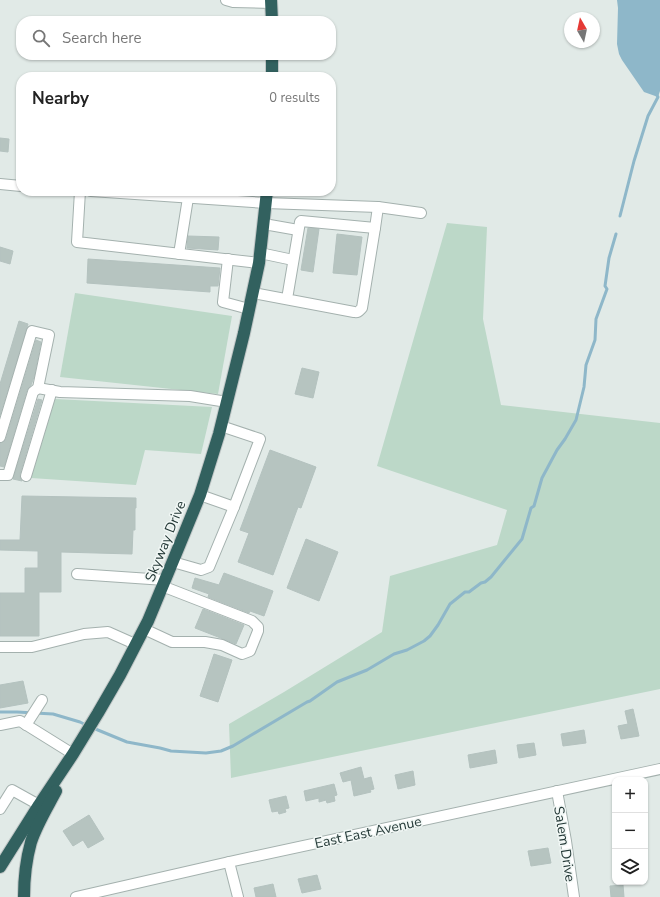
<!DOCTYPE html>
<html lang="en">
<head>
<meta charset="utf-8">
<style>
  :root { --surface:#fff; --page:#f2f2f2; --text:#222; --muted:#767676; --line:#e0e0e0 }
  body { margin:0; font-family:"Nunito Sans",sans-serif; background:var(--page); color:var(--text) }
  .controls { position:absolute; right:12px; bottom:12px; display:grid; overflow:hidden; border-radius:8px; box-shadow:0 1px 3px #0004 }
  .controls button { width:36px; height:36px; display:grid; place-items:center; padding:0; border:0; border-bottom:1px solid var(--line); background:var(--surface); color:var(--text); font:20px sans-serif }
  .compass { position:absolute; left:564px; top:12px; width:36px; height:36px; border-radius:50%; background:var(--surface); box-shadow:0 1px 3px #0004; rotate:351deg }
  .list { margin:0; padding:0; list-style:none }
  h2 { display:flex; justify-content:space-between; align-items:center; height:52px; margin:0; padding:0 16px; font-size:17px }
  h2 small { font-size:13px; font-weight:400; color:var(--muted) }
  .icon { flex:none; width:22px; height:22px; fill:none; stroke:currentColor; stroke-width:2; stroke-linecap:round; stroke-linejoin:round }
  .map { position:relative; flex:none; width:660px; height:897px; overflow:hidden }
  .search { position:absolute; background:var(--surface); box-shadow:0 1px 3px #0004; left:16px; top:16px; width:320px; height:44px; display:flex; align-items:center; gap:10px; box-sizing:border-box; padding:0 14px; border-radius:16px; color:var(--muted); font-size:15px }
  .panel { position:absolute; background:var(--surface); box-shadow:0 1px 3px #0004; left:16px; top:72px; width:320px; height:124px; border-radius:16px }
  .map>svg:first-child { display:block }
  .green { fill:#bcd8c8 }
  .water { fill:#8eb7c9 }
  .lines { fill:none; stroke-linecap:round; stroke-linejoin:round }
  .stream { stroke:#8eb7c9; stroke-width:3 }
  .building { fill:#b6c4c0; stroke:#b4c2bf }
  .minor-casing { stroke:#a4b1ae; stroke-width:12 }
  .highway-casing { stroke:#c1c7c7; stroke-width:14 }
  .minor { stroke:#fff; stroke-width:10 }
  .highway { stroke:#32615f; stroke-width:12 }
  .labels { text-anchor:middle; stroke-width:3; stroke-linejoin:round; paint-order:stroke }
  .street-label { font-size:14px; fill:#233836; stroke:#f1f7f5 }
</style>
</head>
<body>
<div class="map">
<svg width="660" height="897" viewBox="0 0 660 897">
  <rect width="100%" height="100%" fill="#e1eae7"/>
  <g class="green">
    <polygon points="447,223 487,227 483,319 501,405 660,423 660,689 231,778 229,724 284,692 382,632 390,576 497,545 507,510 377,466"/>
    <polygon points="75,293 232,316 218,394 60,377"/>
    <polygon points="55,399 212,407 201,454 145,450 136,485 31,478"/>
  </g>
  <polygon class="water" points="617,0 660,0 660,91 658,97 644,92 622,60 619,54 617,44 618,8"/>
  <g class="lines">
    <g class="stream">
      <polyline points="620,216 634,161 648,116 658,97 656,94"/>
      <polyline points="0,712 17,712 53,714 80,722 88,726"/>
      <polyline points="93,728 127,742 160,748 171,751 206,753 221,751 233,746 307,702 310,701 337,682 367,670 394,654 407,650 424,641 430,636 438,625 450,604 465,592 469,592 481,583 485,582 491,577 522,539 531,508 534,506 542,478 557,450 565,439 576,420 584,387 586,365 595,340 596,319 607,289 605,286 609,258 616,234"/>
    </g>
  </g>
  <g class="building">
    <polygon points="0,138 9,139 8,152 0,151"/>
    <polygon points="308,228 319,229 313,272 301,270"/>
    <polygon points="337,234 362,237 357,275 333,273"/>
    <polygon points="188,236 219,237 218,250 187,248"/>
    <polygon points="0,247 13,251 10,264 0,261"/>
    <polygon points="88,259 220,268 218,286 210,286 210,292 87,283"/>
    <polygon points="19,321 28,324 0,415 0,384"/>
    <polygon points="36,340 41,342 34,377 31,385 27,390 4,467 0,466 0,443 4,442 6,439"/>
    <polygon points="302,368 319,372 313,398 295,394"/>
    <polygon points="38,399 42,400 20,474 20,478 22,481 13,479"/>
    <polygon points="270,450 316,467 301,508 298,507 273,575 238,562 249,533 240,530"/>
    <polygon points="22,496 136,498 136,508 135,508 135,530 133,530 132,554 61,552 61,592 39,592 39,636 0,636 0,593 25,593 25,568 38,568 38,551 0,550 0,540 20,540"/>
    <polygon points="306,539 338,552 319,601 287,588"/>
    <polygon points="224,573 273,591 264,616 250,611 249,613 208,597 209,594 192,588 195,578 219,585"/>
    <polygon points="203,609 244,625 236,644 195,628"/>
    <polygon points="214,654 232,660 218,702 200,696"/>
    <polygon points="23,681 28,703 0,708 0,685"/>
    <polygon points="633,709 639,736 621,739 618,726 628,724 625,711"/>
    <polygon points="584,730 586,743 563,746 561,734"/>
    <polygon points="534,743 536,755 519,758 517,745"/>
    <polygon points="495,750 497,763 470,768 468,755"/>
    <polygon points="361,767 364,779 371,777 374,789 370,790 371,792 354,796 351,780 343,782 340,773"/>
    <polygon points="413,771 415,785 398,789 395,775"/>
    <polygon points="334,784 337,795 334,796 335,801 327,803 326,800 319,802 319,798 306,801 304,791"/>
    <polygon points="286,796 289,808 285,809 286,812 279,814 278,811 272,812 269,800"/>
    <polygon points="89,815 104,839 88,848 83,840 73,846 63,831"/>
    <polygon points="548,848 551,863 531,866 528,851"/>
    <polygon points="317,875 321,889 302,893 298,879"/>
    <polygon points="273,884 276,897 256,897 254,888"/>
    <polygon points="623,885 624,897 611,897 610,886"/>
  </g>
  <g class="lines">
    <g class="minor-casing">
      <g id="minor">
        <polyline points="226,0 233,2 271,3"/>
        <polyline points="0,184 21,186"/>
        <polyline points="80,191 77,242 259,263"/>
        <polyline points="91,191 266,203 378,207 421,213"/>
        <polyline points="264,224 298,230"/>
        <polyline points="375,228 378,207"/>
        <polyline points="260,253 293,260"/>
        <polyline points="179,254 188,198"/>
        <polyline points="228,259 223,302 249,309"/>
        <path d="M253,293L354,312C358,313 359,311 362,308L375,228L301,221L300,222L287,299"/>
        <polyline points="38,388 60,392 190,396 227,402"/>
        <polyline points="0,437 32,331 49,335 38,388 33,392 8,475 0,475"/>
        <polyline points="26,476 52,390"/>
        <polyline points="200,495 234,507"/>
        <polyline points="173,562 201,570 209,567 234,507 260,439 221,426"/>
        <polyline points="77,574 165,580"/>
        <polyline points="144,629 172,642 205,642 222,645 242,654 250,651 258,631 258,627 252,621 162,586"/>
        <polyline points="0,647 32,647 84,634 108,632 135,644"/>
        <polyline points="0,725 20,721 73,754"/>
        <polyline points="26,725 42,700"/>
        <polyline points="557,791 566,841 574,897"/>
        <polyline points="0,809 12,790 39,805"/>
        <polyline points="229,862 238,897"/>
        <polyline points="76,897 229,862 660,769"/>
      </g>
    </g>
    <g class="highway-casing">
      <g id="highway">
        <polyline points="271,0 272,21"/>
        <polyline points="272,55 272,77"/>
        <polyline points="0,867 39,805 73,754 98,713 120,675 148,621 175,556 200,495 219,434 244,333 259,263 267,191"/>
        <path d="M24,897C24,878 26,860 31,842C37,824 47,808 56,791"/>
      </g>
    </g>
    <use href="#minor" class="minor"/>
    <use href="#highway" class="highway"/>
  </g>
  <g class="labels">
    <g class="street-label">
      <text transform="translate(165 541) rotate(-68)" y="5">Skyway Drive</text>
      <text transform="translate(368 832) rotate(-12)" y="5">East East Avenue</text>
      <text transform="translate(565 844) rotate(81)" y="5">Salem Drive</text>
    </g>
  </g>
</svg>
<div class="controls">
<button>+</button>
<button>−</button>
<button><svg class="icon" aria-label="layers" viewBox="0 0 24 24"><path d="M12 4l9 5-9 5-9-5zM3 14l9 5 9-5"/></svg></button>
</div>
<svg class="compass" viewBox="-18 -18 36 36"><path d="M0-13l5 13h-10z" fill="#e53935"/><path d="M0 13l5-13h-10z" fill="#767676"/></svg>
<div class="search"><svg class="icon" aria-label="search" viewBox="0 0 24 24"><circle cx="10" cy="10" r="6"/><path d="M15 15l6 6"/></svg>Search here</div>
<section class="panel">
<h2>Nearby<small>0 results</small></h2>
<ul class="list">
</ul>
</section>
</div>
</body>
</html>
